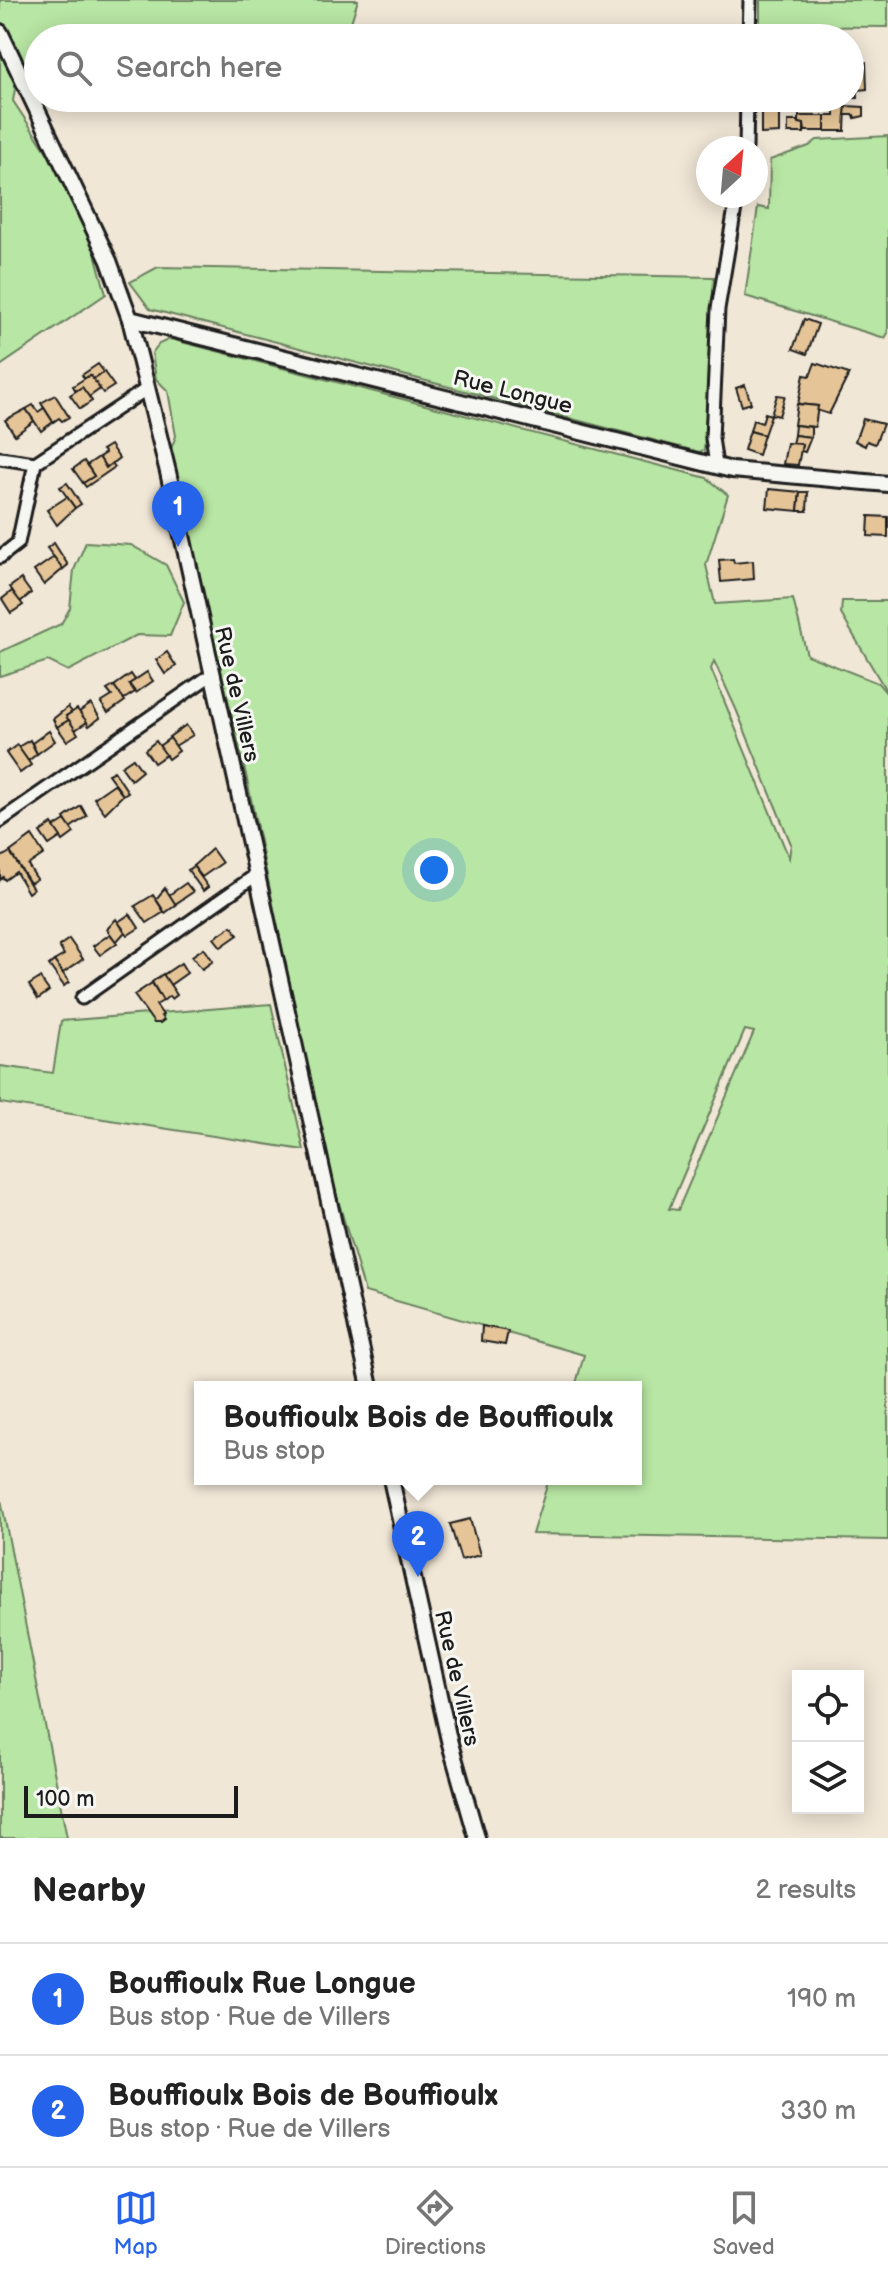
<!DOCTYPE html>
<html lang="en">
<head>
<meta charset="utf-8">
<style>
  :root { --surface:#fff; --page:#f6f6f6; --text:#222; --muted:#767676; --line:#e0e0e0; --accent:#2563eb }
  body { margin:0; font-family:"Balsamiq Sans",sans-serif; background:var(--page); color:var(--text) }
  .controls { position:absolute; right:24px; bottom:24px; display:grid; overflow:hidden; border-radius:0px; box-shadow:0 4px 20px #0003 }
  .controls button { width:72px; height:72px; display:grid; place-items:center; padding:0; border:0; border-bottom:2px solid var(--line); background:var(--surface); color:var(--text); font:40px sans-serif }
  .compass { position:absolute; left:696px; top:136px; width:72px; height:72px; border-radius:50%; background:var(--surface); box-shadow:0 4px 20px #0003; rotate:26deg }
  .scale { position:absolute; left:24px; bottom:20px; width:214px; box-sizing:border-box; padding-left:8px; border:4px solid #1c1c1c; border-top:0; font-size:22px; line-height:28px; white-space:nowrap; color:#1c1c1c; -webkit-text-stroke:6px #f6f6f2; paint-order:stroke }
  .you { position:absolute; left:434px; top:870px; width:28px; height:28px; margin:-20px; border:6px solid #fff; border-radius:50%; background:#1a73e8; box-shadow:0 0 0 12px #1a73e833 }
  .badge { display:grid; place-items:center; width:52px; height:52px; border-radius:50%; background:var(--accent); color:#fff; font-size:26px; font-weight:700 }
  .pin { position:absolute; translate:-50% -66px; filter:drop-shadow(0 2px 4px #0008) }
  .pin::after { content:''; position:absolute; top:42px; width:28px; height:24px; background:inherit; clip-path:polygon(0 0,100% 0,50% 100%) }
  .popup { position:absolute; left:194px; top:1381px; width:448px; height:104px; box-sizing:border-box; display:grid; place-content:center; border-radius:0px; background:var(--surface); filter:drop-shadow(0 2px 6px #0005); font-size:26px; white-space:nowrap; color:var(--muted) }
  .popup b { font-size:30px; color:var(--text) }
  .popup::after { content:''; position:absolute; left:50%; top:100%; margin-left:-16px; border:16px solid transparent; border-top-color:var(--surface) }
  .list { margin:0; padding:0; list-style:none }
  h2 { display:flex; justify-content:space-between; align-items:center; height:104px; margin:0; padding:0 32px; font-size:34px }
  h2 small { font-size:26px; font-weight:400; color:var(--muted) }
  .list li { display:grid; grid-template-columns:52px 1fr auto; gap:24px; align-items:center; box-sizing:border-box; height:112px; padding:0 32px; border-top:2px solid var(--line) }
  .list b { display:block; font-size:30px; white-space:nowrap }
  .list p { margin:0; font-size:26px; white-space:nowrap; color:var(--muted) }
  .list em { font-size:26px; font-style:normal; color:var(--muted) }
  .icon { flex:none; width:44px; height:44px; fill:none; stroke:currentColor; stroke-width:2; stroke-linecap:round; stroke-linejoin:round }
  .map { position:relative; flex:none; width:888px; height:1838px; overflow:hidden }
  .search { position:absolute; background:var(--surface); box-shadow:0 4px 20px #0003; left:24px; right:24px; top:24px; height:88px; display:flex; align-items:center; gap:20px; box-sizing:border-box; padding:0 28px; border-radius:44px; color:var(--muted); font-size:30px }
  .sheet { height:328px; background:var(--surface) }
  nav { display:flex; justify-content:space-around; align-items:center; box-sizing:border-box; height:112px; border-top:2px solid var(--line); background:var(--surface); font-size:22px; color:var(--muted) }
  nav a { display:grid; justify-items:center; gap:4px }
  nav .on { color:var(--accent) }
  .map>svg:first-child { display:block }
  .green { fill:#b8e6a4; stroke:#6a8160; stroke-width:2; fill-rule:evenodd }
  .building { fill:#e5c598; stroke:#1c1c1c; stroke-width:2 }
  .lines { fill:none; stroke-linecap:round; stroke-linejoin:round }
  .minor-casing { stroke:#1c1c1c; stroke-width:17 }
  .tertiary-casing { stroke:#1c1c1c; stroke-width:20 }
  .minor { stroke:#f6f6f2; stroke-width:11 }
  .tertiary { stroke:#f6f6f2; stroke-width:14 }
  .labels { text-anchor:middle; stroke-width:6; stroke-linejoin:round; paint-order:stroke }
  .street-label { font-size:22px; fill:#1c1c1c; stroke:#f6f6f2 }
</style>
</head>
<body>
<div class="map">
<svg width="888" height="1838" viewBox="0 0 888 1838">
  <rect width="100%" height="100%" fill="#f1e7d7"/>
  <filter id="ink" filterUnits="userSpaceOnUse"><feTurbulence type="fractalNoise" baseFrequency=".0125" numOctaves="2"/><feDisplacementMap in="SourceGraphic" scale="16" xChannelSelector="R" yChannelSelector="G"/><feConvolveMatrix kernelMatrix="1 2 1 2 8 2 1 2 1" color-interpolation-filters="sRGB"/></filter>
  <g filter="url(#ink)">
    <g class="green">
      <polygon points="0,0 358,0 346,38 38,38 38,51 19,65 13,101 82,205 106,294 0,366"/>
      <polygon points="760,0 888,0 888,27 760,26"/>
      <polygon points="888,136 888,333 885,338 745,296 758,207 769,209 770,160 809,146 817,140"/>
      <polygon points="158,267 714,277 704,450 699,452 150,309 130,282"/>
      <path d="M170,339L707,478L728,495L706,565L715,604L793,599L807,655L878,683L888,695V1540L532,1534L549,1479H636V1387H575L584,1355L365,1292L327,1162L246,775L169,454L176,436L168,391L156,379L152,353L159,344ZM714,661L736,709L791,844L789,858L711,669ZM745,1030L754,1032L678,1210L669,1209Z"/>
      <polygon points="86,542 131,545 166,565 184,602 170,636 137,635 68,671 48,661 0,676 0,652 61,624 70,608 74,570"/>
      <polygon points="842,601 888,601 888,694 841,614"/>
      <polygon points="271,1004 304,1150 0,1103 0,1066 53,1073 61,1021"/>
      <polygon points="0,1494 67,1838 0,1838"/>
    </g>
    <g class="building">
      <polygon points="866,62 867,89 858,90 857,63"/>
      <polygon points="850,73 857,73 858,98 850,98"/>
      <polygon points="835,106 846,106 845,131 825,131 825,116 835,116"/>
      <polygon points="846,106 864,107 864,116 855,118 854,115 845,115"/>
      <polygon points="761,111 779,112 779,133 761,134"/>
      <polygon points="799,116 825,116 825,131 805,131 804,124 799,123"/>
      <polygon points="788,121 799,121 799,123 804,124 804,133 788,133"/>
      <polygon points="804,319 818,324 807,354 793,349"/>
      <polygon points="815,363 849,374 829,414 816,410 818,406 798,404 804,375 810,376"/>
      <polygon points="98,364 104,372 93,379 90,375 85,379 82,375"/>
      <polygon points="104,372 114,386 103,393 93,379"/>
      <polygon points="90,375 100,389 89,397 82,387 76,391 73,386"/>
      <polygon points="745,385 751,403 742,406 736,388"/>
      <polygon points="82,387 92,401 80,409 70,395"/>
      <polygon points="55,395 69,417 62,421 59,418 53,422 41,403"/>
      <polygon points="777,395 785,396 779,416 771,414"/>
      <polygon points="797,404 818,406 815,427 794,425"/>
      <polygon points="33,405 38,412 44,408 53,422 41,431 26,409"/>
      <polygon points="26,409 34,421 15,435 5,420"/>
      <polygon points="765,413 771,415 764,435 750,431 753,420 762,423"/>
      <polygon points="863,419 883,424 875,444 867,441 865,446 855,441"/>
      <polygon points="795,425 811,427 811,437 794,435"/>
      <polygon points="750,431 764,435 758,455 744,450"/>
      <polygon points="794,435 811,437 805,452 801,451 802,444 792,444"/>
      <polygon points="787,443 802,444 798,465 783,464"/>
      <polygon points="110,445 119,458 106,468 99,457 105,453 102,450"/>
      <polygon points="99,457 106,468 112,463 115,467 86,487 83,483 94,476 87,465"/>
      <polygon points="84,461 94,476 83,483 73,469"/>
      <polygon points="67,483 81,504 75,508 60,487"/>
      <polygon points="769,489 800,492 798,511 767,508"/>
      <polygon points="800,492 808,492 807,511 798,511"/>
      <polygon points="67,497 75,508 57,525 47,510"/>
      <polygon points="869,516 888,517 888,537 868,536"/>
      <polygon points="54,543 68,565 63,569 47,548"/>
      <polygon points="54,557 63,569 44,585 34,571"/>
      <polygon points="733,559 734,563 753,561 754,579 721,582 719,560"/>
      <polygon points="21,579 31,593 20,602 10,587"/>
      <polygon points="12,591 23,605 11,613 2,599"/>
      <polygon points="167,652 176,666 165,674 156,660"/>
      <polygon points="147,672 153,681 136,693 129,684"/>
      <polygon points="131,674 135,680 129,684 135,692 124,699 114,686"/>
      <polygon points="114,686 125,701 108,713 101,703 112,696 107,690"/>
      <polygon points="91,704 100,718 89,726 79,712"/>
      <polygon points="68,707 72,712 66,716 69,720 57,727 53,719"/>
      <polygon points="77,709 87,722 75,730 66,716"/>
      <polygon points="69,720 78,734 67,741 57,727"/>
      <polygon points="186,725 193,735 175,746 169,737"/>
      <polygon points="49,731 55,741 37,754 32,743"/>
      <polygon points="170,738 179,751 168,759 159,746"/>
      <polygon points="30,740 37,754 28,761 18,747"/>
      <polygon points="156,741 166,755 154,763 145,750"/>
      <polygon points="17,745 31,765 20,773 6,753"/>
      <polygon points="133,758 142,771 131,780 121,766"/>
      <polygon points="114,771 128,792 123,795 108,774"/>
      <polygon points="114,784 123,795 105,813 94,798"/>
      <polygon points="81,806 87,816 70,828 64,818"/>
      <polygon points="65,820 74,833 63,841 54,827"/>
      <polygon points="52,824 61,837 49,845 40,832"/>
      <polygon points="32,836 44,854 28,865 37,879 30,883 10,852"/>
      <polygon points="212,849 222,863 202,877 193,866"/>
      <polygon points="10,852 33,889 28,893 16,872 5,880 3,877 0,880 0,858"/>
      <polygon points="193,866 208,887 203,891 188,870"/>
      <polygon points="186,883 193,892 175,904 169,895"/>
      <polygon points="165,888 176,905 165,913 156,899"/>
      <polygon points="153,895 164,912 147,923 135,906"/>
      <polygon points="130,914 139,928 128,935 118,922"/>
      <polygon points="116,919 125,932 116,942 107,929"/>
      <polygon points="232,926 238,935 221,947 214,938"/>
      <polygon points="110,934 117,943 100,955 93,946"/>
      <polygon points="69,939 83,959 63,973 54,961 64,955 59,946"/>
      <polygon points="204,948 213,961 202,969 192,956"/>
      <polygon points="54,961 69,982 64,986 49,965"/>
      <polygon points="181,963 187,973 170,985 163,975"/>
      <polygon points="163,974 177,995 172,999 169,996 163,1001 152,982"/>
      <polygon points="40,978 49,991 38,999 29,985"/>
      <polygon points="152,983 163,1001 156,1005 163,1015 161,1016 164,1020 160,1023 154,1023 134,995"/>
      <polygon points="482,1326 508,1331 505,1345 481,1341"/>
      <polygon points="470,1519 480,1555 461,1560 450,1524"/>
    </g>
    <g class="lines">
      <g class="minor-casing">
        <g id="minor">
          <polyline points="749,38 750,0"/>
          <polyline points="746,148 747,98"/>
          <polyline points="0,458 35,463 148,388"/>
          <polyline points="716,465 712,438 718,309 737,196"/>
          <polyline points="0,557 18,543 35,463"/>
          <polyline points="0,821 211,675"/>
          <polyline points="82,998 256,875"/>
        </g>
      </g>
      <g class="tertiary-casing">
        <g id="tertiary">
          <polyline points="0,32 109,261 130,319 168,472 370,1387"/>
          <polyline points="130,319 732,470 888,484"/>
          <polyline points="391,1479 449,1740 477,1838"/>
        </g>
      </g>
      <use href="#minor" class="minor"/>
      <use href="#tertiary" class="tertiary"/>
    </g>
  </g>
  <g class="labels">
    <g class="street-label">
      <text transform="translate(513 391) rotate(14)" y="8">Rue Longue</text>
      <text transform="translate(238 694) rotate(77)" y="8">Rue de Villers</text>
      <text transform="translate(458 1678) rotate(77)" y="8">Rue de Villers</text>
    </g>
  </g>
</svg>
<div class="controls">
<button><svg class="icon" aria-label="locate" viewBox="0 0 24 24"><circle cx="12" cy="12" r="6"/><path d="M12 2v4M12 18v4M2 12h4M18 12h4"/></svg></button>
<button><svg class="icon" aria-label="layers" viewBox="0 0 24 24"><path d="M12 4l9 5-9 5-9-5zM3 14l9 5 9-5"/></svg></button>
</div>
<svg class="compass" viewBox="-18 -18 36 36"><path d="M0-13l5 13h-10z" fill="#e53935"/><path d="M0 13l5-13h-10z" fill="#767676"/></svg>
<div class="scale">100 m</div>
<div class="you"></div>
<div class="pin badge" style="left:178px;top:547px">1</div>
<div class="pin badge" style="left:418px;top:1577px">2</div>
<div class="popup"><b>Bouffioulx Bois de Bouffioulx</b>Bus stop</div>
<div class="search"><svg class="icon" aria-label="search" viewBox="0 0 24 24"><circle cx="10" cy="10" r="6"/><path d="M15 15l6 6"/></svg>Search here</div>
</div>
<section class="sheet">
<h2>Nearby<small>2 results</small></h2>
<ul class="list">
<li><span class="badge">1</span><div><b>Bouffioulx Rue Longue</b><p>Bus stop · Rue de Villers</p></div><em>190 m</em></li>
<li><span class="badge">2</span><div><b>Bouffioulx Bois de Bouffioulx</b><p>Bus stop · Rue de Villers</p></div><em>330 m</em></li>
</ul>
</section>
<nav>
<a class="on"><svg class="icon" aria-label="map" viewBox="0 0 24 24"><path d="M3 6l6-2 6 2 6-2v14l-6 2-6-2-6 2zM9 4v14M15 6v14"/></svg>Map</a>
<a><svg class="icon" aria-label="directions" viewBox="0 0 24 24"><path d="M12 3l9 9-9 9-9-9zM9 14v-3h6M13 9l2 2-2 2"/></svg>Directions</a>
<a><svg class="icon" aria-label="saved" viewBox="0 0 24 24"><path d="M7 4h10v16l-5-4-5 4z"/></svg>Saved</a>
</nav>
</body>
</html>
